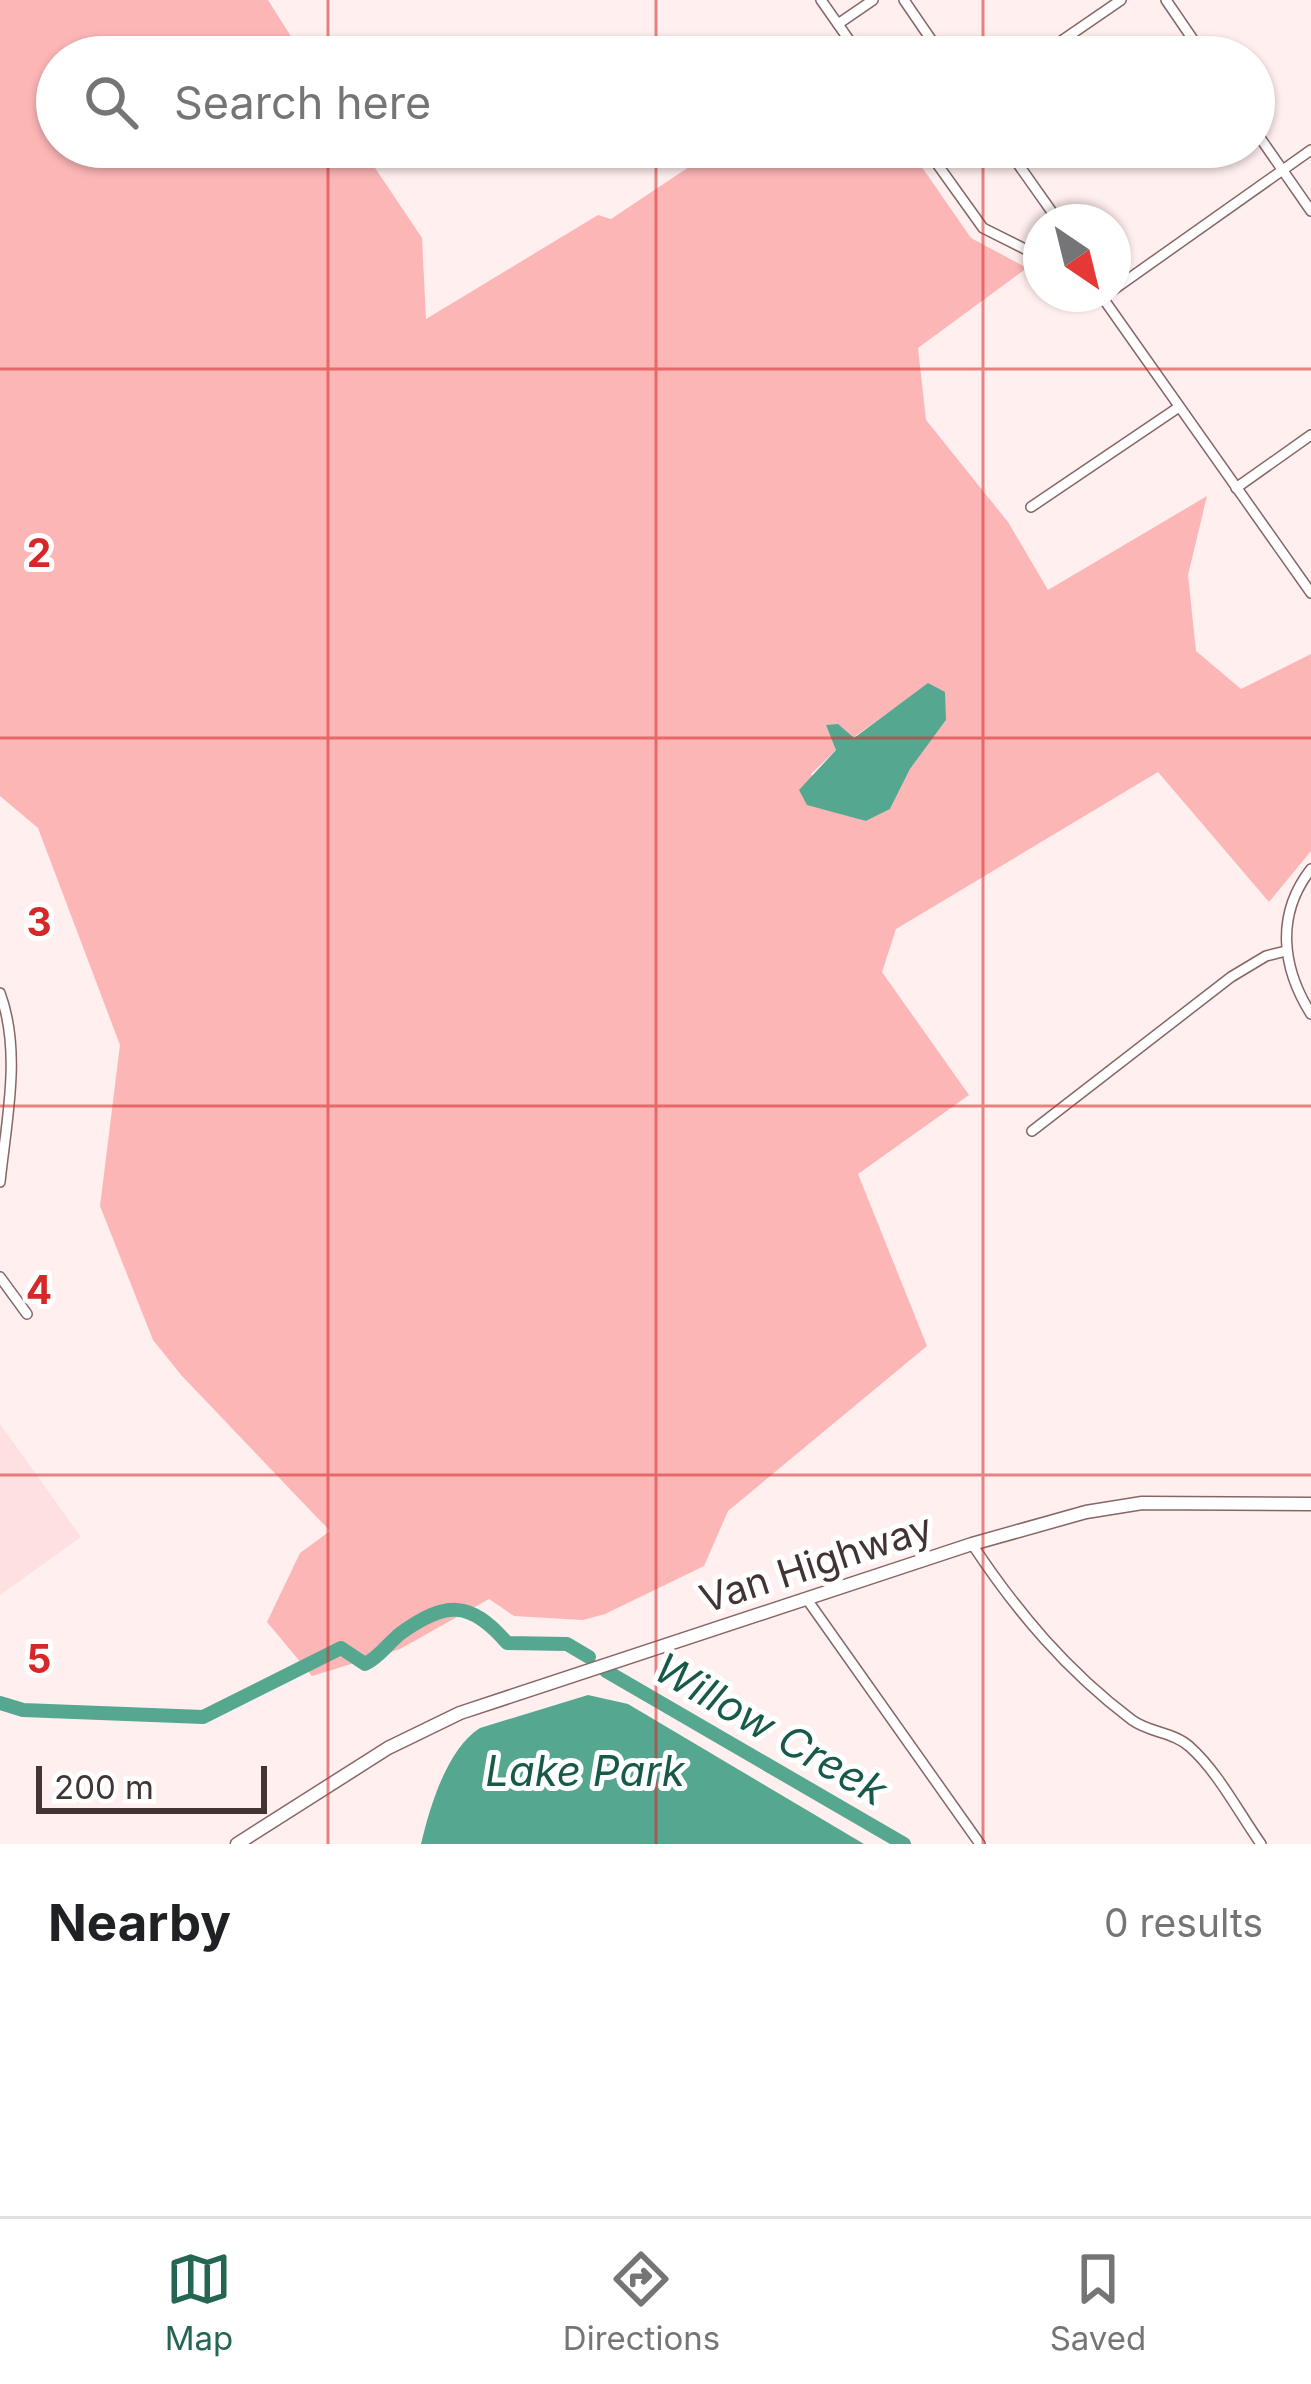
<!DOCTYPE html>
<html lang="en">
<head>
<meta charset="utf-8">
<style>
  :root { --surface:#fff; --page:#f2f2f2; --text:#202124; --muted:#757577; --line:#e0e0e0; --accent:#246554 }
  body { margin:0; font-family:Inter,sans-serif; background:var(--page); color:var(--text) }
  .compass { position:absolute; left:1023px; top:204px; width:108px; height:108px; border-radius:50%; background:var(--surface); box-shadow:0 3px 9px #0004; rotate:145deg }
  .scale { position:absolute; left:36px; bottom:30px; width:231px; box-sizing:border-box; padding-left:12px; border:6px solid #433434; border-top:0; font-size:33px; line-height:42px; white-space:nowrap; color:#433434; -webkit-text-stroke:9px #fff; paint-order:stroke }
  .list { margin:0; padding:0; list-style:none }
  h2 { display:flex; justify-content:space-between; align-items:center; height:156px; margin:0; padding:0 48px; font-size:51px }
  h2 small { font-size:39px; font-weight:400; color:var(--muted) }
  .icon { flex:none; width:66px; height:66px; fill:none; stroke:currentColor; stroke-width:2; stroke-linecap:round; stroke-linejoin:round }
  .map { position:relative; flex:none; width:1311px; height:1844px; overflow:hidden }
  .search { position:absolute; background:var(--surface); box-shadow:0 3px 9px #0004; left:36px; right:36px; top:36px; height:132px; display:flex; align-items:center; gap:30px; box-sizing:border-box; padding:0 42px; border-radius:66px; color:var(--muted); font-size:45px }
  .sheet { height:372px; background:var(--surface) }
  nav { display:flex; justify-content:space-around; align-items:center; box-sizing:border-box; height:168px; border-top:3px solid var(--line); background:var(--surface); font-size:33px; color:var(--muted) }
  nav a { display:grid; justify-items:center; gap:6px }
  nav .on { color:var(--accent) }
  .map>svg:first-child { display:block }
  .built { fill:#fde0df }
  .green { fill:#fcb6b6; fill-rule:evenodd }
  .water { fill:#56a790 }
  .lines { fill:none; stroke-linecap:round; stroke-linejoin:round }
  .river { stroke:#56a790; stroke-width:14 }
  .street-casing { stroke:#876665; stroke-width:12 }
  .secondary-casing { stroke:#876665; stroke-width:15 }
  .street { stroke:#fff; stroke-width:9 }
  .secondary { stroke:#fff; stroke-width:12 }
  .grid { fill:none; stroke:#d62828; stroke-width:3; stroke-opacity:0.55 }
  .labels { text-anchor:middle; stroke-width:10; stroke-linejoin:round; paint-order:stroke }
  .street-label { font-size:39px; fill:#433434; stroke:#fff }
  .water-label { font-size:42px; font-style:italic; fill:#185949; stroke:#fff }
  .grid-label { font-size:39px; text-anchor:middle; font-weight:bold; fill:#d62828; stroke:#fff; stroke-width:10; stroke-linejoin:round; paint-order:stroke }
</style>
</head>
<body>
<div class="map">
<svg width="1311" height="1844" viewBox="0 0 1311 1844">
  <rect width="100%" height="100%" fill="#ffefee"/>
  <polygon class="built" points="0,1424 81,1537 0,1595"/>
  <path class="green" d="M0,0H268L304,57H57V147H361L422,238L426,319L598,215L611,219L719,147H908L971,238L1027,268L918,348L926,420L1008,522L1048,590L1207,496L1188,575L1196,651L1241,689L1311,654V851L1269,902L1158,772L896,929L882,972L969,1095L858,1174L927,1346L728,1511L704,1566L605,1614L583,1620L514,1616L489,1599L400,1649L312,1676L267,1622L300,1553L330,1531L182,1376L153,1340L100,1206L120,1045L38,828L0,796ZM928,684L946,720L910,769L890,809L866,821L830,808L811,774L836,750Z"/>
  <g class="water">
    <polygon points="928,683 945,692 946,720 910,769 890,809 866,821 807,805 799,790 836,750 826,725 838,724 854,738"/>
    <path d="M588,1695L628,1704L864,1844H421C430,1806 447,1749 480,1728Z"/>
  </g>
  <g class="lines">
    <g class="river">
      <polyline points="606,1671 904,1844"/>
      <path d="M0,1703L23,1710L203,1717L341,1648L365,1664C380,1657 388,1643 401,1633C446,1601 470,1600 507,1643L567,1644L589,1657"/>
    </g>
    <g class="street-casing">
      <g id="street">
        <polyline points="821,0 861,57"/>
        <polyline points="904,0 943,57"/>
        <polyline points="1166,0 1205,57"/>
        <polyline points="838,24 873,0"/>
        <polyline points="1038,57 1121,0"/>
        <polyline points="1254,129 1311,211"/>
        <polyline points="925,147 983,228 1041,257"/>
        <polyline points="1006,147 1059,222"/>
        <polyline points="1113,290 1311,150"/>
        <polyline points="1100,294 1311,593"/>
        <polyline points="1236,488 1311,435"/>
        <polyline points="1031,507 1179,407"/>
        <path d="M1311,869C1275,915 1282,968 1311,1014"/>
        <path d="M0,993C22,1052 6,1122 0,1182"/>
        <polyline points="1032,1131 1231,977 1266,956 1286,951"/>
        <polyline points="0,1277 27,1314"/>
        <path d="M972,1544C1017,1612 1067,1671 1132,1720C1150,1733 1174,1732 1190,1747C1218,1772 1239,1813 1261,1844"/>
        <polyline points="806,1598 980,1844"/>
      </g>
    </g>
    <g class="secondary-casing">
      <polyline id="secondary" points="237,1844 388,1748 460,1713 972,1544 1086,1512 1142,1503 1311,1504"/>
    </g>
    <use href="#street" class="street"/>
    <use href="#secondary" class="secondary"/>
  </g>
  <path class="grid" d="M328,0V57M656,0V57M983,0V57M328,147V1844M656,147V1844M983,147V1844M0,369H1311M0,738H1311M0,1106H1311M0,1475H1311"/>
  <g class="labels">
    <g class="street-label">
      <text transform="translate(816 1563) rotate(-18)" y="14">Van Highway</text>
    </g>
    <g class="water-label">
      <text transform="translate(771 1729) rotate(30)" y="15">Willow Creek</text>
      <text x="585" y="1786">Lake Park</text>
    </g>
  </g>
  <g class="grid-label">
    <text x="39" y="567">2</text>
    <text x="39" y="936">3</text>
    <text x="39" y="1304">4</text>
    <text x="39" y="1673">5</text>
  </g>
</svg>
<svg class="compass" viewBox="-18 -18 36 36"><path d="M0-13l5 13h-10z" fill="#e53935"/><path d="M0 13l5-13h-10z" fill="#757577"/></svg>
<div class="scale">200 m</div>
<div class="search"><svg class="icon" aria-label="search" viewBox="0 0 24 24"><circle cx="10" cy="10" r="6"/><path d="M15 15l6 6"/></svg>Search here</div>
</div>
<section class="sheet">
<h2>Nearby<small>0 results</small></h2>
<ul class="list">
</ul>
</section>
<nav>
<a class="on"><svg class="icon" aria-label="map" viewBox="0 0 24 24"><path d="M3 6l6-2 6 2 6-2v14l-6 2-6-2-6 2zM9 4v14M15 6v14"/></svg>Map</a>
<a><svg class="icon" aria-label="directions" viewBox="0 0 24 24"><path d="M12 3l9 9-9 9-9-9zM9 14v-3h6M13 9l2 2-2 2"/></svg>Directions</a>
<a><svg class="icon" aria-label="saved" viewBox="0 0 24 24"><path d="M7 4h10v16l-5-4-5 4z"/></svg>Saved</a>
</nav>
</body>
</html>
